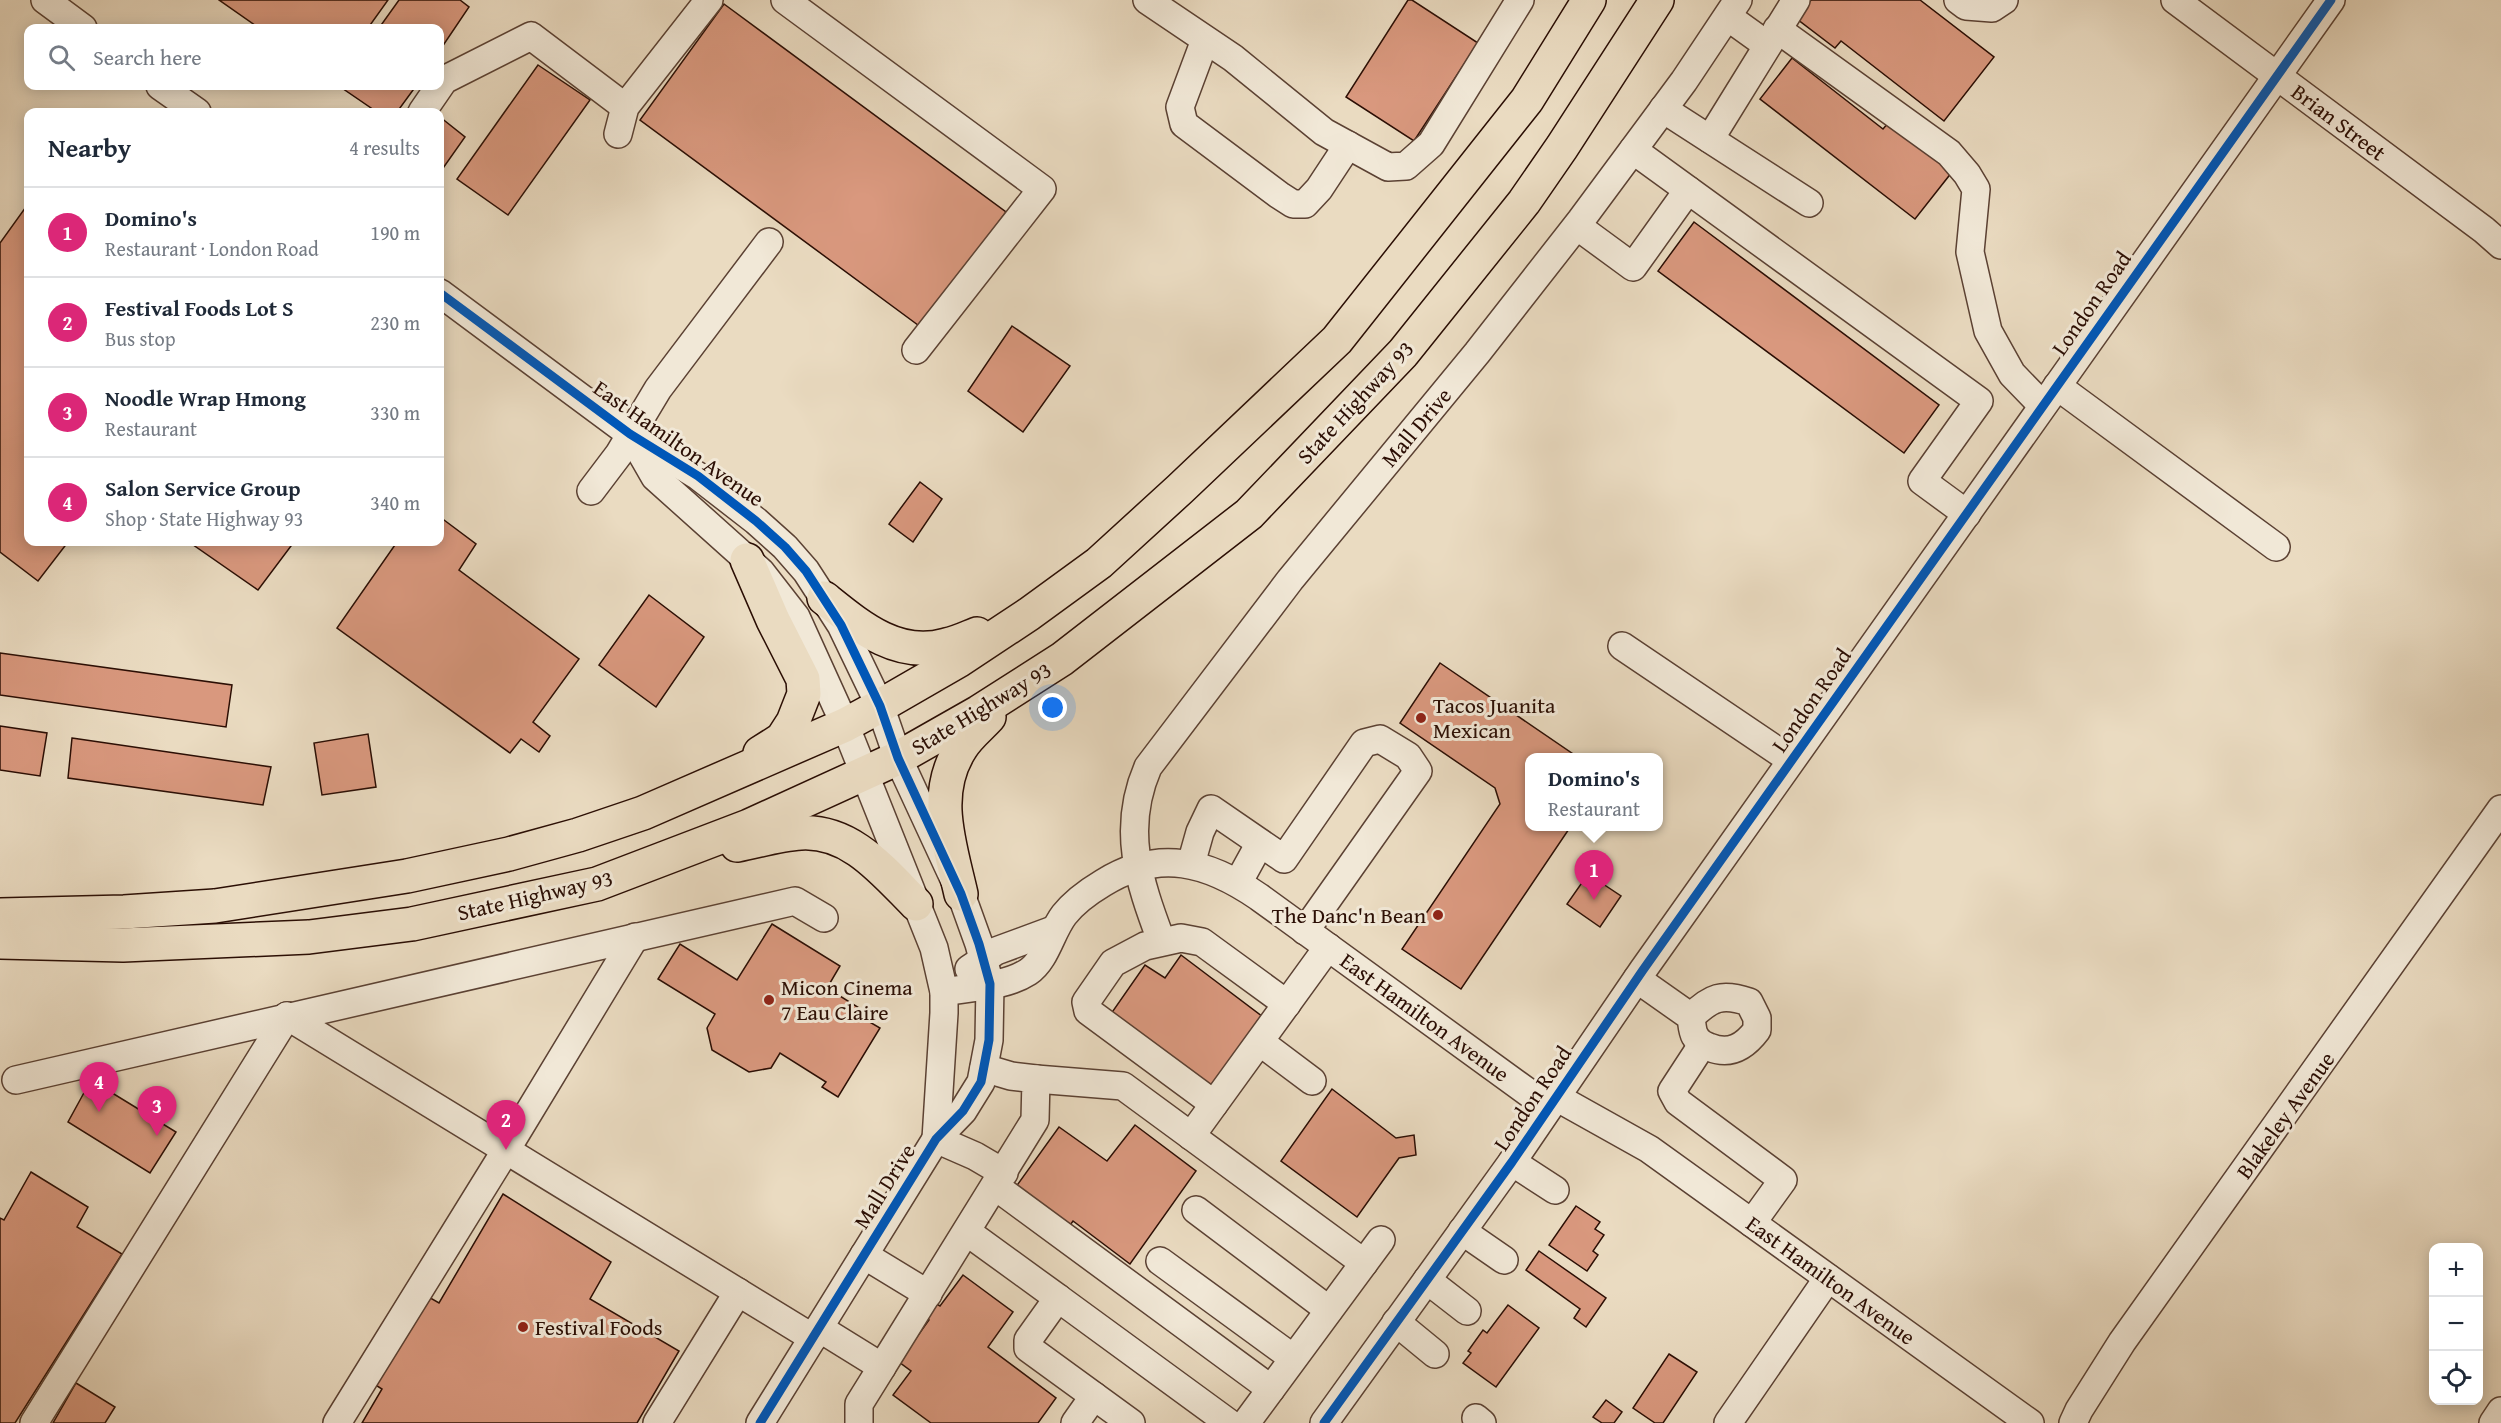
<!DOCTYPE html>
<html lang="en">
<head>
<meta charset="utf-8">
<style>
  :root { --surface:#fff; --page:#f6f6f7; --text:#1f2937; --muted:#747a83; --line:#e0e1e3; --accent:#db2777 }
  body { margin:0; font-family:"Gentium Book Plus",serif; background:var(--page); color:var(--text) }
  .controls { position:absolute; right:18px; bottom:18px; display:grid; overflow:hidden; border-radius:12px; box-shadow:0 3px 15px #0003 }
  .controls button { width:54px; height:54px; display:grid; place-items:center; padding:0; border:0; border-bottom:2px solid var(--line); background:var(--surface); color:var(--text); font:30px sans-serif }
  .you { position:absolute; left:1053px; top:708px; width:21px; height:21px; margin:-15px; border:4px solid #fff; border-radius:50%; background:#1a73e8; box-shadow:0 0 0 9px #1a73e833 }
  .badge { display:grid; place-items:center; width:39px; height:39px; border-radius:50%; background:var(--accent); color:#fff; font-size:20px; font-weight:700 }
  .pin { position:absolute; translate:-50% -50px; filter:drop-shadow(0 2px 3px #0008) }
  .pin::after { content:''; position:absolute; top:32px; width:21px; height:18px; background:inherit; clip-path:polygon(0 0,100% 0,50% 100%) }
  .popup { position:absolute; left:1525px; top:753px; width:138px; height:78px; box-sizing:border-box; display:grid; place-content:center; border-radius:12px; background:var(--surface); filter:drop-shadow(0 2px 4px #0005); font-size:20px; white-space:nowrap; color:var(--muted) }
  .popup b { font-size:22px; color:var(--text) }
  .popup::after { content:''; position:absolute; left:50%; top:100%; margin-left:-12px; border:12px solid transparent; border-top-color:var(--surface) }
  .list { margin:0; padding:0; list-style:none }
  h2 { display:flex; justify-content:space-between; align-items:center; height:78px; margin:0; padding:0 24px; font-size:26px }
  h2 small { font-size:20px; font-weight:400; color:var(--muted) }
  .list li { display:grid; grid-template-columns:39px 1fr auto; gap:18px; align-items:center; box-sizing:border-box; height:90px; padding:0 24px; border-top:2px solid var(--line) }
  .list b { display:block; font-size:22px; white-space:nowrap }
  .list p { margin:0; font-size:20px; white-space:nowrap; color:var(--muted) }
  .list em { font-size:20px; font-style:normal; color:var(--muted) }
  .icon { flex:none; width:33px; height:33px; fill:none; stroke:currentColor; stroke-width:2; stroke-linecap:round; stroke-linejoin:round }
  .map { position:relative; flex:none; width:2501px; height:1423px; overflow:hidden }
  .search { position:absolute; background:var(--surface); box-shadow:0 3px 15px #0003; left:24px; top:24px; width:420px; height:66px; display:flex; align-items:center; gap:15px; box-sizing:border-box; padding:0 21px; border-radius:12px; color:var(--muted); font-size:22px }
  .panel { position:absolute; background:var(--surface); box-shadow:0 3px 15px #0003; left:24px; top:108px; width:420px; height:438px; border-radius:12px }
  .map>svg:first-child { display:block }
  .building { fill:#d9987e; stroke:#2b0e04; stroke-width:1.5 }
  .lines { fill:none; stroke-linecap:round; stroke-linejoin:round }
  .minor-casing { stroke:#5b4133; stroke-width:30 }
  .major-casing { stroke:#2b0e04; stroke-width:36 }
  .minor { stroke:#f1e8d7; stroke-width:27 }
  .major { stroke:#eadbc1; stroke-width:33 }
  .cycleway-casing { stroke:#f1e8d7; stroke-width:13 }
  .cycleway { stroke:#0057b8; stroke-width:9 }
  .poi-dot { fill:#8f2418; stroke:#f1e8d7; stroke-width:2 }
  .labels { text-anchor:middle; stroke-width:6; stroke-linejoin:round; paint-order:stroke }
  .street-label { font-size:22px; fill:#2b0e04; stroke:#f1e8d7 }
  .poi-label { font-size:22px; fill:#2b0e04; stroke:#f1e8d7; text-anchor:start }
</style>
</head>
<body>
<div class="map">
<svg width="2501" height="1423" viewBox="0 0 2501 1423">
  <rect width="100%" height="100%" fill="#eadbc1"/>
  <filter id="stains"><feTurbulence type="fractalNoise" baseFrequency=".00333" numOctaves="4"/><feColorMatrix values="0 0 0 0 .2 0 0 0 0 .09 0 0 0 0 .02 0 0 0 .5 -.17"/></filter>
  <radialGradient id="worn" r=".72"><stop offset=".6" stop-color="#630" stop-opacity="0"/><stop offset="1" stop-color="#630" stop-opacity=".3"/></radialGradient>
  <g class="building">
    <polygon points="219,0 388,0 368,28 259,28"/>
    <polygon points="399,0 460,0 469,7 440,50 440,28 379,28"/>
    <polygon points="1408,0 1412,0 1478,43 1414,141 1346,97"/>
    <polygon points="1811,0 1920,0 1994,57 1944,121 1841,41 1835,48 1797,19"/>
    <polygon points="724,4 1006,212 922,328 640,120"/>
    <polygon points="1792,58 1883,129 1889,122 1952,172 1915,219 1760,99"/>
    <polygon points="538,65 590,100 508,215 457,179"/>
    <polygon points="339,86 416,86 397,112 377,112"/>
    <polygon points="440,117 465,137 441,171 440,169"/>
    <polygon points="28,204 28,542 68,542 38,581 0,552 0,243"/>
    <polygon points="1694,222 1939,405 1904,453 1658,271"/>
    <polygon points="1012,326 1070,366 1023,432 968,391"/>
    <polygon points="920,482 942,499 913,542 889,524"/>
    <polygon points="440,517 476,544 459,570 579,659 533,722 550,736 539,752 521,739 510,753 337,628 397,542 440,542"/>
    <polygon points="189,542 294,542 258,590"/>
    <polygon points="649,595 704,637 656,707 599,665"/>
    <polygon points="0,653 232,685 226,727 0,695"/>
    <polygon points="1440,663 1579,758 1530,758 1530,826 1571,826 1461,989 1402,949 1500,804 1495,788 1400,723"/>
    <polygon points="0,726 47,733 40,776 0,770"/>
    <polygon points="368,734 376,787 322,795 314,743"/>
    <polygon points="72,738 271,767 263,805 68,778"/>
    <polygon points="1588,874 1621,896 1600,927 1567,904"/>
    <polygon points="772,924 840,966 827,988 864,1011 861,1017 880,1028 838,1097 822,1087 826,1082 780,1053 771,1068 749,1072 712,1050 707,1028 715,1014 658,979 680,944 737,980"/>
    <polygon points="1181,955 1263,1017 1211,1099 1106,1021 1145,965 1165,978"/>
    <polygon points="91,1080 176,1132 150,1173 68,1122"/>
    <polygon points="1332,1089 1396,1138 1414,1135 1416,1155 1399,1158 1357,1217 1281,1161"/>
    <polygon points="1135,1125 1196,1171 1130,1264 1073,1221 1063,1235 1010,1195 1059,1127 1107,1161"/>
    <polygon points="31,1172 88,1207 77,1227 122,1254 15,1423 0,1423 0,1218 4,1220"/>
    <polygon points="503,1194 611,1262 590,1299 679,1351 637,1423 362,1423 382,1389 374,1384 427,1296 439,1303"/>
    <polygon points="1576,1206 1600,1222 1595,1229 1604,1235 1593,1251 1598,1255 1587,1271 1549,1245"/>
    <polygon points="1539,1251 1606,1298 1586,1327 1574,1318 1580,1309 1526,1270"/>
    <polygon points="963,1275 1013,1312 988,1347 1056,1398 1038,1423 931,1423 893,1395 911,1371 899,1362 929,1320 925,1317 935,1303 940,1306"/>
    <polygon points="1508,1305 1539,1328 1496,1387 1463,1363 1471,1353 1468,1351 1483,1330 1487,1333"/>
    <polygon points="1669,1354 1697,1372 1663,1423 1655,1423 1633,1408"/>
    <polygon points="76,1383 115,1407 105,1423 53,1423"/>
    <polygon points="1606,1400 1622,1412 1614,1423 1602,1423 1593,1417"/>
  </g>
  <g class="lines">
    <g class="minor-casing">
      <g id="minor">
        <polyline points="45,0 83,28"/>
        <polyline points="785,0 1042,189 916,350"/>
        <polyline points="1147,0 1233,58 1324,132 1388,167 1406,166 1431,144 1520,0"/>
        <polyline points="1958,0 1966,6 1992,8 2004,0"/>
        <polyline points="2175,0 2484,230 2501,245"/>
        <polyline points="1728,17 1767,45"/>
        <polyline points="1777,29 1949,153 1967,174 1976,189 1970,252 1988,331 2012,374 2042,405"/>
        <polyline points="1205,40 1180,107 1184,124 1279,195 1293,204 1305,204 1319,189 1348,145"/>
        <polyline points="160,86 197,112"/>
        <polyline points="1663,109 1809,203"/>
        <polyline points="422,112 444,80 531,36 625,107"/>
        <polyline points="618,134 625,107 709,0"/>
        <polyline points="1710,139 1796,0"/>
        <polyline points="1633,150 1979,401 1922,481 1967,514"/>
        <polyline points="1577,226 1633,267 1688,190"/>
        <polyline points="440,293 630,434 698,476 756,521 785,547 806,571 841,625 880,706 898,758 961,894 979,944 990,984 989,1040 981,1082 963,1111 936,1139 760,1423"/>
        <polyline points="2057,386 2276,547"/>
        <polyline points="632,437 655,477 761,572 796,617 845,725 934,948 944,992 944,1013 936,1139"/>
        <polyline points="591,491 619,454 658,389 769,242"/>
        <polyline points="1622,646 1791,760"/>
        <polyline points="1191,864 1200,832 1211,809 1284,859 1364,743 1380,739 1408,756 1418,771 1305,931"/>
        <polyline points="1238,883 1260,843"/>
        <path d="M1161,940C1139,881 1121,829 1148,767L1290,580L1477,353L1581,220L1684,81L1738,0"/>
        <polyline points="969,969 996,951 1053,930"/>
        <path d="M1637,979L1691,1017C1692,1023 1692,1031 1695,1036C1698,1042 1703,1045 1709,1047C1730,1056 1745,1046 1757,1030V1018L1749,1002C1722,993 1711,997 1691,1017"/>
        <path d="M944,992C970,987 1005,987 1028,972C1046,960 1051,932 1064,915C1075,901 1088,892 1103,883C1159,848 1208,862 1259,897L1529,1093L1556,1097L1649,1149L2030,1423"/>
        <polyline points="287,1016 813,1338"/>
        <polyline points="1260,1042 1312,1081"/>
        <polyline points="1702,1045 1672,1091 1678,1102 1783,1180 1752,1223"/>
        <polyline points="1036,1079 1123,1086 1364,1263"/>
        <polyline points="16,1080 795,901 824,918"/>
        <polyline points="1214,1104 1088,1011 1086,1002 1113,963 1145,946 1181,938 1202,942 1287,1004"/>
        <polyline points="1191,1136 1328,947"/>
        <polyline points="936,1139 975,1156 1004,1173"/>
        <polyline points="1512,1162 1555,1190"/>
        <polyline points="995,1186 1271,1389"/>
        <polyline points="1196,1210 1329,1310"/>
        <polyline points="1462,1231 1504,1260"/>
        <polyline points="967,1232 1058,1298 1028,1340 1028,1348 1131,1423"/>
        <polyline points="864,1255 928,1294"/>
        <polyline points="1160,1261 1293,1358"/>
        <polyline points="1427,1280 1467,1311"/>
        <polyline points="1058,1298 1229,1423"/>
        <polyline points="1396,1322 1435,1354"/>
        <polyline points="819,1328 882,1367 1035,1120 1036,1079 1011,1076 984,1068"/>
        <polyline points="1476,1418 1482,1423"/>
        <polyline points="34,1423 287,1016"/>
        <polyline points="337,1423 506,1150 635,937"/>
        <polyline points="657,1423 738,1292"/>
        <polyline points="859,1423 859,1404 882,1367"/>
        <polyline points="1075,1423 1094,1396"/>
        <polyline points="1246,1423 1381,1240"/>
        <polyline points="1324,1423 1512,1162 1643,970 2331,0"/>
        <polyline points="1728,1423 1828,1278"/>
        <polyline points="2073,1423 2079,1410 2122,1342 2501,809"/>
        <polyline points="2493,1423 2501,1411"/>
      </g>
    </g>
    <g class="major-casing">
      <g id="major">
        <polyline points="747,560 773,620 803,679 804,694 793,722 782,739 760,753"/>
        <path d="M824,598C859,626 897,659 946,645C957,643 967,638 977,634"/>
        <path d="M737,845C758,841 780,834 801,833C851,830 884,872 916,904"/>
        <path d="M961,894C950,845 931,794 961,748C968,736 980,727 989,717"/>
        <polyline points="0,915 124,912 215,906 407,876 509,854 578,835 643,813 845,725 880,706 958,661 1029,614 1099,563 1180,489 1337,340 1527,100 1589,0"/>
        <polyline points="0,942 123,945 309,937 412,924 597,884 749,826 898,758 979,712 1062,659 1249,514 1403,353 1524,202 1562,147 1657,0"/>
      </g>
    </g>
    <use href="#minor" class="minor"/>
    <use href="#major" class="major"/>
    <g class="cycleway-casing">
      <g id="cycleway">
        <polyline points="440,293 630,434 698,476 756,521 785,547 806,571 841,625 880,706 898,758 961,894 979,944 990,984 989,1040 981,1082 963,1111 936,1139 760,1423"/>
        <polyline points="1324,1423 1512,1162 1643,970 2331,0"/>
      </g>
    </g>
    <use href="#cycleway" class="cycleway"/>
  </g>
  <g class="poi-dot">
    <circle cx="1421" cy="718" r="6"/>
    <circle cx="1438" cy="915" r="6"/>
    <circle cx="769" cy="1000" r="6"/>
    <circle cx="523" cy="1327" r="6"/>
  </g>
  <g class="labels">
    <g class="street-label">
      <text transform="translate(2339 122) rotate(37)" y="8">Brian Street</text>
      <text transform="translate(2091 303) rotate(-55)" y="8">London Road</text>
      <text transform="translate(1355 402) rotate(-47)" y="8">State Highway 93</text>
      <text transform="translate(1416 427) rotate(-50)" y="8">Mall Drive</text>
      <text transform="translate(679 443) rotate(35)" y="8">East Hamilton Avenue</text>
      <text transform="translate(1811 700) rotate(-55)" y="8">London Road</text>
      <text transform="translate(981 708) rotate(-31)" y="8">State Highway 93</text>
      <text transform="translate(535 895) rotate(-13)" y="8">State Highway 93</text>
      <text transform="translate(1425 1017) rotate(36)" y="8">East Hamilton Avenue</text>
      <text transform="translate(1532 1098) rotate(-56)" y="8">London Road</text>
      <text transform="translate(2285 1115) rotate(-54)" y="8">Blakeley Avenue</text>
      <text transform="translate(884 1186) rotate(-58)" y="8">Mall Drive</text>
      <text transform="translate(1831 1280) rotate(36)" y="8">East Hamilton Avenue</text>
    </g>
    <g class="poi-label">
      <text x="1433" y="713">Tacos Juanita<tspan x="1433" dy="25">Mexican</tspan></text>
      <text x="1426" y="923" text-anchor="end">The Danc'n Bean</text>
      <text x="781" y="995">Micon Cinema<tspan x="781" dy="25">7 Eau Claire</tspan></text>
      <text x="535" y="1335">Festival Foods</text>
    </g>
  </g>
  <rect width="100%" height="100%" filter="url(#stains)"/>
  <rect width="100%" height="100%" fill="url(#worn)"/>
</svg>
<div class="controls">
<button>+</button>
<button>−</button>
<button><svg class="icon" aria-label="locate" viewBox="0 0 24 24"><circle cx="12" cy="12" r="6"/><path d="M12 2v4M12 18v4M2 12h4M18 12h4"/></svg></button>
</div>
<div class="you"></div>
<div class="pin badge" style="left:1594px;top:900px">1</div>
<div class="popup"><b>Domino's</b>Restaurant</div>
<div class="pin badge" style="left:506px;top:1150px">2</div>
<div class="pin badge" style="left:157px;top:1136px">3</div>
<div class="pin badge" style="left:99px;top:1112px">4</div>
<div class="search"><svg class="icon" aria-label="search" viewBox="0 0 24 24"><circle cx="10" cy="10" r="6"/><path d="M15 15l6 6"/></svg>Search here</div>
<section class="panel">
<h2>Nearby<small>4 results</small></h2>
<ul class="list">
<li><span class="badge">1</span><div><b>Domino's</b><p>Restaurant · London Road</p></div><em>190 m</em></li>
<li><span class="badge">2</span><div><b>Festival Foods Lot S</b><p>Bus stop</p></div><em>230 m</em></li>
<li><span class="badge">3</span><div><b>Noodle Wrap Hmong</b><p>Restaurant</p></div><em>330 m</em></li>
<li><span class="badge">4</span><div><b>Salon Service Group</b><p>Shop · State Highway 93</p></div><em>340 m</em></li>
</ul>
</section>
</div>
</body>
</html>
